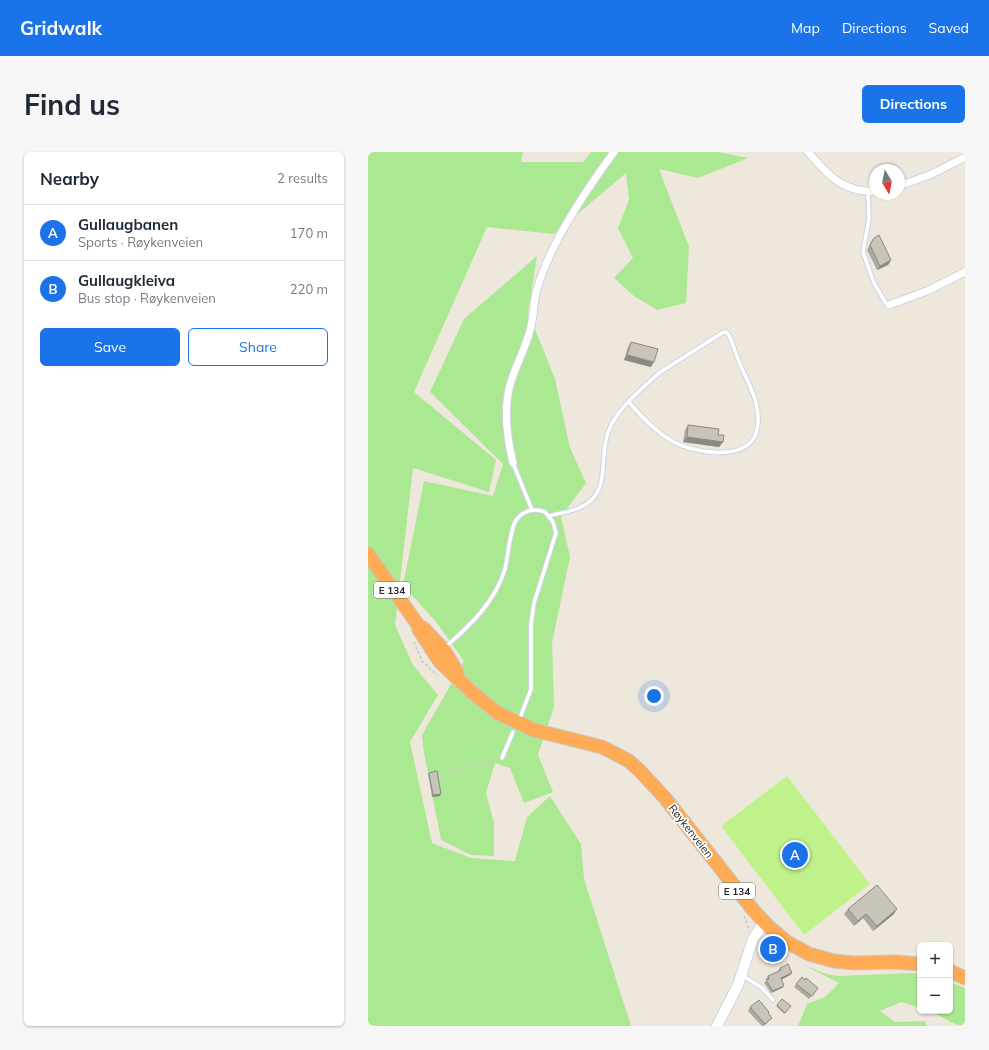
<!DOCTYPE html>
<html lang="en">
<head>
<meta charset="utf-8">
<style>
  :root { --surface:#fff; --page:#f6f6f7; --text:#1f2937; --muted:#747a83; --line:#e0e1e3; --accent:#1a73e8 }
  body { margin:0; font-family:Mulish,sans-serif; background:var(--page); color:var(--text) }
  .controls { position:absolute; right:12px; bottom:12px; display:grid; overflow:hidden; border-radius:6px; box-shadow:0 1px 3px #0004 }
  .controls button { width:36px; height:36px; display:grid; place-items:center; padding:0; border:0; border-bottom:1px solid var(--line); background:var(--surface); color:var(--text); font:20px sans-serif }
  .compass { position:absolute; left:501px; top:12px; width:36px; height:36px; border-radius:50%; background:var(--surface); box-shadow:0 1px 3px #0004; rotate:170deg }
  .you { position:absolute; left:286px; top:544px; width:14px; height:14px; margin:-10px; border:3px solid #fff; border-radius:50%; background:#1a73e8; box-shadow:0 0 0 6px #1a73e833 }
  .badge { display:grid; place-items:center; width:26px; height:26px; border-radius:50%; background:var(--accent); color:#fff; font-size:13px; font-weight:700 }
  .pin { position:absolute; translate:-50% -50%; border:2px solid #fff; box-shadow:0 1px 4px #0006 }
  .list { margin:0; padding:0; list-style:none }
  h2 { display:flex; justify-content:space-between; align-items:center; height:52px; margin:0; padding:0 16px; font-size:17px }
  h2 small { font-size:13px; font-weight:400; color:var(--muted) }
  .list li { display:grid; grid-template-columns:26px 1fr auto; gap:12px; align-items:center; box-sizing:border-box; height:56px; padding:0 16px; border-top:1px solid var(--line) }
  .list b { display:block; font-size:15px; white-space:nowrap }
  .list p { margin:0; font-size:13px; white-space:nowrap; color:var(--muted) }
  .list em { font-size:13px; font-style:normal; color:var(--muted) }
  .actions { display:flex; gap:8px; padding:12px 16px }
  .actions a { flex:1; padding:9px 0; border:1px solid var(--accent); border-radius:6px; text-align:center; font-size:14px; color:var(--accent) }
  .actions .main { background:var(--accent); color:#fff }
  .map { position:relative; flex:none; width:597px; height:874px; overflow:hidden; border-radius:6px }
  header { display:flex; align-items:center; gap:24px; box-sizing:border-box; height:56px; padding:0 20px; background:var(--accent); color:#fff }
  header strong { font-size:19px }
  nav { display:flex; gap:22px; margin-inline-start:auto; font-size:14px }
  .intro { display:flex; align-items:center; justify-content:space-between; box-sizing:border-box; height:96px; padding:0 24px }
  h1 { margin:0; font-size:28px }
  .button { padding:10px 18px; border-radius:6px; background:var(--accent); color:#fff; font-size:14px; font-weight:700 }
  main { display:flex; gap:24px; padding:0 24px }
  aside { flex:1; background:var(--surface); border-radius:6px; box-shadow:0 1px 3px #0004 }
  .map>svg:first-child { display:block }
  .green { fill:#aae992 }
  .pitch { fill:#c0f28c }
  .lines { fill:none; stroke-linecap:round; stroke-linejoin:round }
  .lane-casing { stroke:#d0d2e5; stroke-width:5.5 }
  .street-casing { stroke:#d0d2e5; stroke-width:9 }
  .secondary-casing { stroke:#d0d2e5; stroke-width:12 }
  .highway-casing { stroke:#c8c8c8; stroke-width:15 }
  .path { stroke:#c8c8c8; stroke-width:1.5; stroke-dasharray:3 2; stroke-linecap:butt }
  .lane { stroke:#fff; stroke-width:3.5 }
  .street { stroke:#fff; stroke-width:7 }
  .secondary { stroke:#fff; stroke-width:10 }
  .highway { stroke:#ffaa54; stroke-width:13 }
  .wall { fill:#ada9a0 }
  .shaded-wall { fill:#8d8982 }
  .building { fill:#c9c4ba; stroke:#8d8982 }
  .labels { text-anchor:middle; stroke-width:3.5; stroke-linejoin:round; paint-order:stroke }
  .shield { fill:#fff; stroke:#6a6a6a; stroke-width:1 }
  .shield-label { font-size:10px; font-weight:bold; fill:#2a2a2a }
  .street-label { font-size:11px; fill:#2a2a2a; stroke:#fff }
</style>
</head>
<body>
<header>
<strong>Gridwalk</strong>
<nav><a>Map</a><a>Directions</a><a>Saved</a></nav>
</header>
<div class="intro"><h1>Find us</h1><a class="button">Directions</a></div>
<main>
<aside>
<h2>Nearby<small>2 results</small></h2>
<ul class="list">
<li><span class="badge">A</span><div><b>Gullaugbanen</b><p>Sports · Røykenveien</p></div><em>170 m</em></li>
<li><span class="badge">B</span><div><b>Gullaugkleiva</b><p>Bus stop · Røykenveien</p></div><em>220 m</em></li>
</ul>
<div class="actions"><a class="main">Save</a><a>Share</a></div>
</aside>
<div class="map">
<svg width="597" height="874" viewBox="0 0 597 874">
  <rect width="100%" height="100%" fill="#eee7db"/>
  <g class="green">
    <polygon points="0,0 155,0 153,10 215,10 223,0 350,0 380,6 330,26 291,17 321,95 318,151 289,158 266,144 246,126 265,106 250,76 261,48 258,21 186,82 119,75 46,240 128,308 121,340 45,316 27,473 45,513 70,543 42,590 64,691 103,706 147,709 159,665 182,644 213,692 216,727 263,874 0,874"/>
    <polygon points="169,104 160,160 187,227 202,296 218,331 193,365 202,405 184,491 186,555 170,603 185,640 156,651 142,616 127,611 118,641 126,671 126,704 103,703 73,688 56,601 54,583 96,509 69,471 35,433 56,329 125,344 135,312 62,240 96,167"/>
    <polygon points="436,813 458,822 470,824 546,821 552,823 552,856 533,850 512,859 527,870 557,869 559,874 430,874 439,852 457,845 471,831"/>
    <path d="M582,830L597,836V874C585,874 573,863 561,859H582Z"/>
  </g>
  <polygon class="pitch" points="419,624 502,732 436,783 353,674"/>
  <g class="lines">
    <g class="lane-casing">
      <g id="lane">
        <polyline points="500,39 501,67 495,100 506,131 517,150 521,153"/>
        <polyline points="145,311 164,358"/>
        <path d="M181,364C191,361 202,360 211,356C246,341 229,305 241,278C250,255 274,237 291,221L354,181L358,180L361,183C365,193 368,202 372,212C381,233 394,253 389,278C382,312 321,301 301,287C286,278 272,263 261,250"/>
        <path d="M76,496C102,474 127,450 137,417C140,405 142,375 149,367C156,358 167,356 177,360L185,370L188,381L166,451L163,472V537L152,566"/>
        <polyline points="134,606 145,580"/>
        <polyline points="375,824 393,835 405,848"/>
      </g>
    </g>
    <g class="street-casing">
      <g id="street">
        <path d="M440,0C459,22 475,41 507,39"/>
        <polyline points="531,34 564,22 597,5"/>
        <polyline points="521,153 559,139 597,120"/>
        <path d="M145,311C139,286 135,258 142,233C147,215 156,199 161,182C166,167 165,151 169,137C182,92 218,38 246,0"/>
      </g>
    </g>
    <g class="secondary-casing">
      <polyline id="secondary" points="349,874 370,833 385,787 396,770"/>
    </g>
    <g class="highway-casing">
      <g id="highway">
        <polyline points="0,402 50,473 51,478 72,510 106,542 130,561 166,578 234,595 261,609 272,619 297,646 386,759 400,774 419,790 441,802 466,809 486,811 527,810 552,812"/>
        <polyline points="55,476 75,497 89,520"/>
        <polyline points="582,819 597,826"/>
      </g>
    </g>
    <g class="path">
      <polyline points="46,490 54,509 69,523"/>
      <polyline points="70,623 128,607"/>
      <polyline points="376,764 381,778"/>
      <polyline points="395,789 403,791"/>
    </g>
    <use href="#lane" class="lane"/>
    <use href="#street" class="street"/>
    <use href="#secondary" class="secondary"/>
    <use href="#highway" class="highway"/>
  </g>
  <g class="wall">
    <polygon points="506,86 523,108 520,113 509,118 499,98 503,90"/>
    <polygon points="263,190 283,215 256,208 260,195"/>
    <polygon points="320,273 350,283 355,290 351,295 315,290 317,278"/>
    <polygon points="61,621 72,644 64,645 60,622"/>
    <polygon points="480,757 526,762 505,779 495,766 486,774 476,762"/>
    <polygon points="412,816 424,821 422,823 413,828 414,836 403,841 396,831 399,828 398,827 400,824 410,820 410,819"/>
    <polygon points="434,825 450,836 441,847 426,835"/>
    <polygon points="409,853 423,854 416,862 408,854"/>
    <polygon points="382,855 400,862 401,869 396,874 394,874 380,859"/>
  </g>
  <g class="shaded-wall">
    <polygon points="523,108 520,113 509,118 512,114"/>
    <polygon points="259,203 286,210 283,215 256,208"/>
    <polygon points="319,285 355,290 351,295 315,290"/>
    <polygon points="73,642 72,644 64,645 65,643"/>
    <polygon points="529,757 526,762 505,779 509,774"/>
    <polygon points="498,762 495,766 486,774 490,769"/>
    <polygon points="424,821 422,823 411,829 413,826"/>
    <polygon points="416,834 414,836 403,841 405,839"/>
  </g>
  <g class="building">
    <polygon points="511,83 523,108 512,114 502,93 506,86"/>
    <polygon points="263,190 290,197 286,210 259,203"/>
    <polygon points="320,273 351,277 350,283 356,283 355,290 319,285"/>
    <polygon points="69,619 73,642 65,643 61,621"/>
    <polygon points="509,733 529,757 509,774 498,762 490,769 480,757"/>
    <polygon points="420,812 424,821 413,826 416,834 405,839 398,828 401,827 400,824 413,818 412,816"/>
    <polygon points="434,825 437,828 438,826 450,836 444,844 428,832"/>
    <polygon points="414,847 423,854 417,861 409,853"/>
    <polygon points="391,848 401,860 400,861 404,866 397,872 382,855"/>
  </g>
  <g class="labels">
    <g class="shield">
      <rect x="6" y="430" width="36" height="16" rx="3"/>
      <rect x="351" y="731" width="36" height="16" rx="3"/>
    </g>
    <g class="shield-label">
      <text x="24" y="442">E 134</text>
      <text x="369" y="743">E 134</text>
    </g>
    <g class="street-label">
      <text transform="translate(323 679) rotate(52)" y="4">Røykenveien</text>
    </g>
  </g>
</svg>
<div class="controls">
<button>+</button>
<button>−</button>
</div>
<svg class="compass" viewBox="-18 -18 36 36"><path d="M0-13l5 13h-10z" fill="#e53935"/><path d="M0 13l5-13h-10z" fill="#747a83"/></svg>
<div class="you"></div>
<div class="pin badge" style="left:427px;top:703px">A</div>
<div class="pin badge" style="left:405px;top:797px">B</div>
</div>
</main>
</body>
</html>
